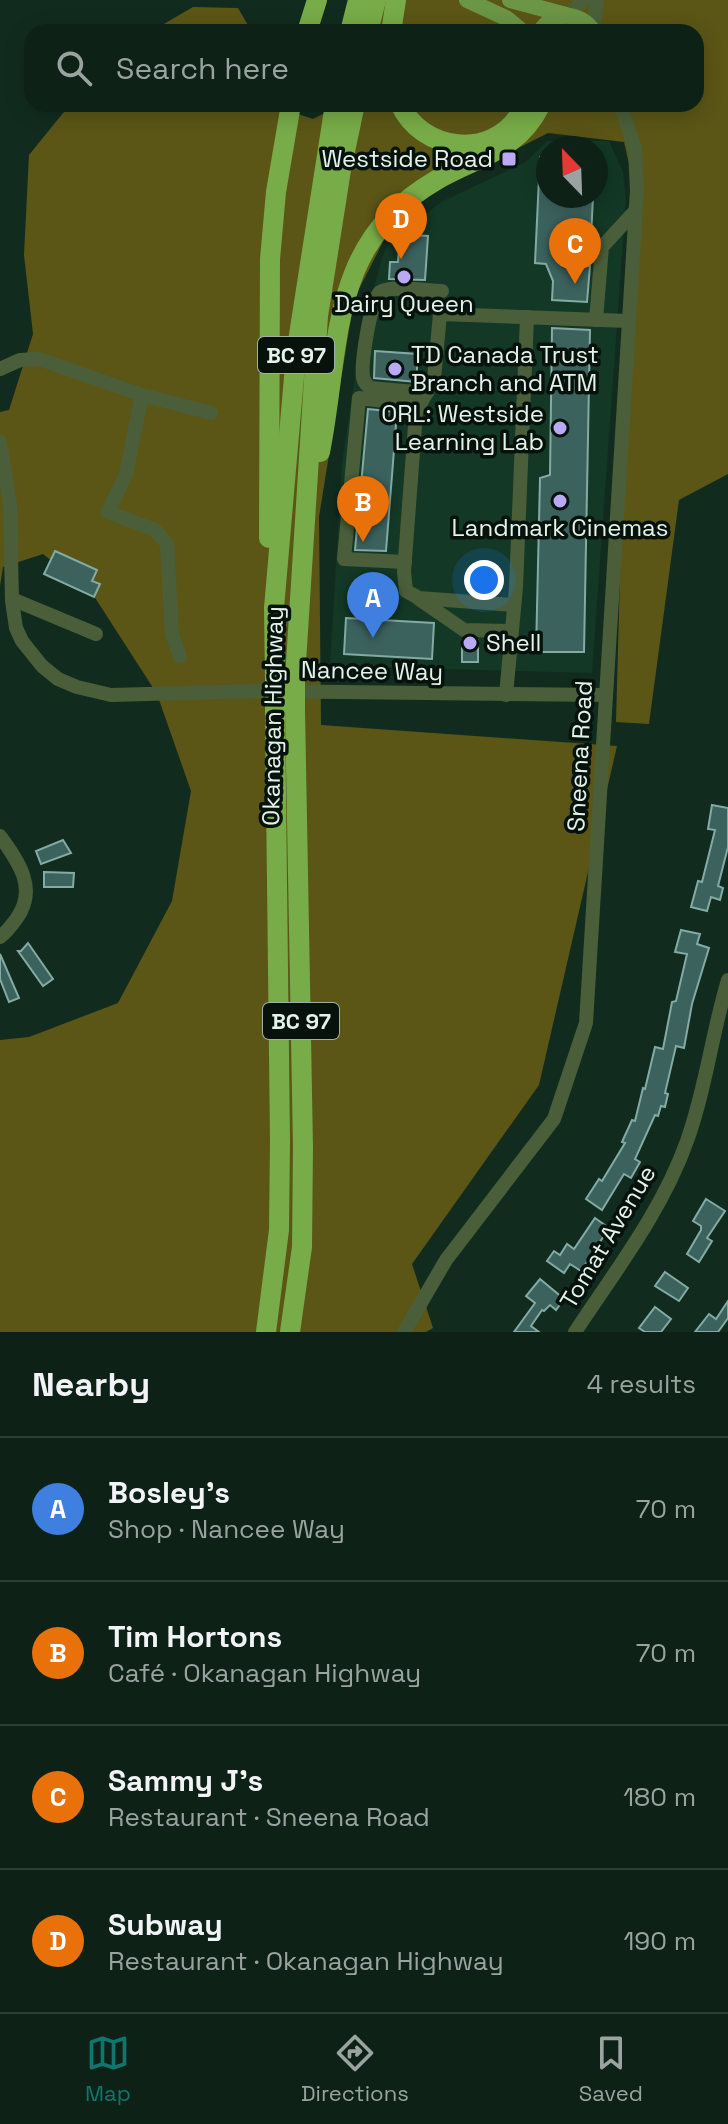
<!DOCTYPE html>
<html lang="en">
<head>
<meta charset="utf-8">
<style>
  :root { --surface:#0d2116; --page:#1b2e23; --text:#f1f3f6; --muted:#9aa3a1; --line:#2d3e35; --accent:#0f766e }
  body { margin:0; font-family:"Space Grotesk",sans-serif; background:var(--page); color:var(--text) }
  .compass { position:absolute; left:536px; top:136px; width:72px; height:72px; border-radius:50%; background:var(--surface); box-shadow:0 4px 20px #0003; rotate:337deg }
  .you { position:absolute; left:484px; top:580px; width:28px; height:28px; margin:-20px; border:6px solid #fff; border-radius:50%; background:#1a73e8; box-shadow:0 0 0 12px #1a73e833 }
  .badge { display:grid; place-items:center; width:52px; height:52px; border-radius:50%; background:var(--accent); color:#fff; font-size:26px; font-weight:700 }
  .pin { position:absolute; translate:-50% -66px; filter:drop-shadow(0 2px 4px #0008) }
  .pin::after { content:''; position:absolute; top:42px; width:28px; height:24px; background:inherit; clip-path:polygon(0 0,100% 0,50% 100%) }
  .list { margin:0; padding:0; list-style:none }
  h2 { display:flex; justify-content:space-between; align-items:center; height:104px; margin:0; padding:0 32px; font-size:34px }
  h2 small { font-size:26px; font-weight:400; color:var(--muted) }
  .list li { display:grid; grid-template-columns:52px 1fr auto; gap:24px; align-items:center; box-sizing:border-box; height:144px; padding:0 32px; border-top:2px solid var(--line) }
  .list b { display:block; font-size:30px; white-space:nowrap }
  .list p { margin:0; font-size:26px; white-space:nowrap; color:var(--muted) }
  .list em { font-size:26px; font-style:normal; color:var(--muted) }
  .icon { flex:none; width:44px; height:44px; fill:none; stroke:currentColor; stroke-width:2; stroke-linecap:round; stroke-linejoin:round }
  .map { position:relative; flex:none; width:728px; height:1332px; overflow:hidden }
  .search { position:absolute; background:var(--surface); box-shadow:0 4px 20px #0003; left:24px; right:24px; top:24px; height:88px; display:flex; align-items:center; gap:20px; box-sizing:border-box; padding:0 28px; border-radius:24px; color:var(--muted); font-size:30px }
  .sheet { height:680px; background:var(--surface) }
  nav { display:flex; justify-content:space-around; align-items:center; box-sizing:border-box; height:112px; border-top:2px solid var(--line); background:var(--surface); font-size:22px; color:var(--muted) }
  nav a { display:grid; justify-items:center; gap:4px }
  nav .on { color:var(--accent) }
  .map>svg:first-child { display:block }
  .built { fill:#133826; fill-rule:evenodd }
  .forest { fill:#5b5616 }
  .building { fill:#3c625d; stroke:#83aaa5; stroke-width:2 }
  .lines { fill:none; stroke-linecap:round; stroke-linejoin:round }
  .minor { stroke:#4a5f39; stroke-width:14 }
  .major { stroke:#6b9645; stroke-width:16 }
  .highway { stroke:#78ac48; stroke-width:20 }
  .highway-bridge { stroke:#78ac48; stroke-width:20 }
  .poi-dot { fill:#baaaf6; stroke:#07120c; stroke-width:3 }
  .labels { text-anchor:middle; stroke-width:7; stroke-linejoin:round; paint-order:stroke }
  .shield { fill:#07120c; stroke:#a1b0a7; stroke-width:2 }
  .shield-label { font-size:22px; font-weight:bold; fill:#e3f3e9 }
  .poi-label { font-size:24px; fill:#e3f3e9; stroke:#07120c; text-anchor:end }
  .street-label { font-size:24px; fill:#e3f3e9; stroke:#07120c }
</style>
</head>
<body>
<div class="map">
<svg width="728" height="1332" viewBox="0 0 728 1332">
  <rect width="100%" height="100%" fill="#112c1e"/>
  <path class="built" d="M547,141H609L623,172L626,199L592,673L330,666L342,463L361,336L382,258L387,246L441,202L526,162ZM548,148H596V196H548Z"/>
  <g class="forest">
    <polygon points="373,0 728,0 728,474 679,500 649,724 616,722 631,172 624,142 548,133 432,192 386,236 354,299 319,517 321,725 617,746 539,1085 412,1264 433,1328 426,1332 0,1332 0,1040 29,1037 118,1003 172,901 191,791 157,694 92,593 43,554 3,567 0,586 0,412 9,410 33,334 24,255 29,155 63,113 79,104 293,104 298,114 313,119 329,111 332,104 696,104 696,32 360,32"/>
    <polygon points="193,7 238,8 252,32 150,32"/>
  </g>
  <g class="building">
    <polygon points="540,157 548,157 548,196 593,196 591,238 572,238 570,265 590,266 587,302 552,300 553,281 546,264 535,263"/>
    <polygon points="400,234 428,236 425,280 389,279 390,262 398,262"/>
    <polygon points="552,328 590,330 584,652 536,652 540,478 550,475"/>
    <polygon points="375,351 418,354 416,382 374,378"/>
    <polygon points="368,409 397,412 386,551 355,550"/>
    <polygon points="55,551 97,570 92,581 100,584 94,597 44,574"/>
    <polygon points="346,618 434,623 432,659 344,654"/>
    <rect x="462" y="640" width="16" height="22"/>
    <polygon points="712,805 728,808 728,847 718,886 723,888 720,900 711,897 707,911 691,907 698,881 702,882 715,830 708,829"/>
    <polygon points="63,840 71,853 41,864 36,851"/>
    <polygon points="44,872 74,873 73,887 44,887"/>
    <polygon points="681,930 700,934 697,944 709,948 692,1004 684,1048 676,1046 665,1093 668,1094 665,1107 661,1106 658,1116 655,1115 635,1159 640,1162 631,1178 624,1174 602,1210 586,1199 599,1179 602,1181 625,1143 622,1142 632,1120 635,1121 643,1088 645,1089 655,1047 663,1049 672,1002 676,1001 687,954 675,952"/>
    <polygon points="28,943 53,979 43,986 18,951 21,951"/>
    <polygon points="0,954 19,998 9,1002 0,979"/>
    <polygon points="706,1199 725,1211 707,1238 712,1241 699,1262 687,1254 701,1230 701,1226 693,1221"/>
    <polygon points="595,1218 609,1228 581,1271 570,1264 564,1273 547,1261 554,1251 560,1255 567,1244 574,1249"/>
    <polygon points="665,1272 688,1288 679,1301 655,1286"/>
    <polygon points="540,1279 564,1299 556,1310 550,1305 544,1311 542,1310 531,1326 539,1332 514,1332 535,1303 526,1296"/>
    <polygon points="728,1301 728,1318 718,1332 695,1332 709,1314 716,1319"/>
    <polygon points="655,1307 671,1319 661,1332 645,1332 639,1328"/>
  </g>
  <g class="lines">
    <g class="minor">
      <polyline points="570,15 584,0"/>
      <polyline points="593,31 597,0"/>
      <polyline points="596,320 602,247 636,210"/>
      <polyline points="0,369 20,360 39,359 142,395 211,413"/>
      <path d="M427,393L370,388C366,384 364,383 363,377C361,364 370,301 380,292C390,285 429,291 442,291"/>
      <polyline points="142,395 126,474 108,512 155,530 167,544 172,634 180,657"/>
      <polyline points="0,442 10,504 12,601 16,628 22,641 42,666 58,679 77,687 111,695 257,691 606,695"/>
      <polyline points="405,562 344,559 359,398 419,405"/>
      <polyline points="12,599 96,634"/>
      <polyline points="419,599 464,630 511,631"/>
      <polyline points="513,605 419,598 406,591 404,572 416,412 434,379 440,314 628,321"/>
      <polyline points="506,695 516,587 527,317"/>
      <path d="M0,836C18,861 38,888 17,918C12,925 7,932 0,937"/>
      <polyline points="404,1332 446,1260 554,1119 586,1023 637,190 635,149 620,104"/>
      <path d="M575,1332C616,1270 662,1211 687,1141C706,1088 712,1033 728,980"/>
    </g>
    <g class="major">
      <polyline points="467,0 506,18 523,32"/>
      <polyline points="510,0 566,15"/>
      <path d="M540,32C553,10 580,11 594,32"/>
    </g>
    <g class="highway">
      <polyline points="307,32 317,0"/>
      <polyline points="350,32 358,0"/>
      <polyline points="368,32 376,0"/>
      <polyline points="391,32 396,0"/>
      <path d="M400,104C421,151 491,161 520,114"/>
      <path d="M320,452C341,347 327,244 435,181C477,156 517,153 541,104"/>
      <polyline points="269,538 270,259 276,192 291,104"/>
      <polyline points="275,677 274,608 296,354 335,104"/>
      <polyline points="295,678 318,316 341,170 355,104"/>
      <polyline points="266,1332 279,1230 280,1141 275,710"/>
      <polyline points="290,1332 302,1247 303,1147 295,710"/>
    </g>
    <g class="highway-bridge">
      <polyline points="275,677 275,710"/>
      <polyline points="295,710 295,678"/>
    </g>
  </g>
  <g class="poi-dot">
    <rect x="501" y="151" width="16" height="16" rx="4"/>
    <circle cx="404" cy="277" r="8"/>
    <circle cx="395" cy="369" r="8"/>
    <circle cx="560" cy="428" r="8"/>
    <circle cx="560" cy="501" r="8"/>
    <circle cx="470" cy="643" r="8"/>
  </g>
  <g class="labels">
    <g class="shield">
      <rect x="258" y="337" width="76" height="36" rx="6"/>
      <rect x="263" y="1003" width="76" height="36" rx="6"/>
    </g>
    <g class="shield-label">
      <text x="296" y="363">BC 97</text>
      <text x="301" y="1029">BC 97</text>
    </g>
    <g class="poi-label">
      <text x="493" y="167">Westside Road</text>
      <text x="404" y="312" text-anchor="middle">Dairy Queen</text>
      <text x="411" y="363" text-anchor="start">TD Canada Trust<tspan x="411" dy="28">Branch and ATM</tspan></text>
      <text x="544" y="422">ORL: Westside<tspan x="544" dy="28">Learning Lab</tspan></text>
      <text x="560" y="536" text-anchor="middle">Landmark Cinemas</text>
      <text x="486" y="651" text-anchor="start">Shell</text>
    </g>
    <g class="street-label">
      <text transform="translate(372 671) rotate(1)" y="8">Nancee Way</text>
      <text transform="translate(273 716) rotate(-89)" y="8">Okanagan Highway</text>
      <text transform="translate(580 756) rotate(-87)" y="8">Sneena Road</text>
      <text transform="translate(608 1237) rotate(-59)" y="8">Tomat Avenue</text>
    </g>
  </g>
</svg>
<svg class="compass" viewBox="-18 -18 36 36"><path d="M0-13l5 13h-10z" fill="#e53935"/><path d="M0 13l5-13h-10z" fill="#9aa3a1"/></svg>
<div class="you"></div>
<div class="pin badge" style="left:373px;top:638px;background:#3f7fe0">A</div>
<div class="pin badge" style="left:363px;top:542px;background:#e8710a">B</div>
<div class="pin badge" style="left:575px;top:284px;background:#e8710a">C</div>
<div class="pin badge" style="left:401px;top:259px;background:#e8710a">D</div>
<div class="search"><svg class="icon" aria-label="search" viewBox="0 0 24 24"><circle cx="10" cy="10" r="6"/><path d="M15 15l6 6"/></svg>Search here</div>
</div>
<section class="sheet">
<h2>Nearby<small>4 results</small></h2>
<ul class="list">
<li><span class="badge" style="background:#3f7fe0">A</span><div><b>Bosley's</b><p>Shop · Nancee Way</p></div><em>70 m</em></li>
<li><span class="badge" style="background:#e8710a">B</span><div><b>Tim Hortons</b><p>Café · Okanagan Highway</p></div><em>70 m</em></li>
<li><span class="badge" style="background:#e8710a">C</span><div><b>Sammy J’s</b><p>Restaurant · Sneena Road</p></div><em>180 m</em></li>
<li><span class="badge" style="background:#e8710a">D</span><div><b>Subway</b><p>Restaurant · Okanagan Highway</p></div><em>190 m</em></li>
</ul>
</section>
<nav>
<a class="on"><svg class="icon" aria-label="map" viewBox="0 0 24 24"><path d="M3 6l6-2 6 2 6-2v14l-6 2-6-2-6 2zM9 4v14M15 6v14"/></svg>Map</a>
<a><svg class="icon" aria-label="directions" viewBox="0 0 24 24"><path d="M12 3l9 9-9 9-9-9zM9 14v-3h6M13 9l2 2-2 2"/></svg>Directions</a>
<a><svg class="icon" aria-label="saved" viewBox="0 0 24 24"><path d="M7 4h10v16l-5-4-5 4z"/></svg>Saved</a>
</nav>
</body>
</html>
